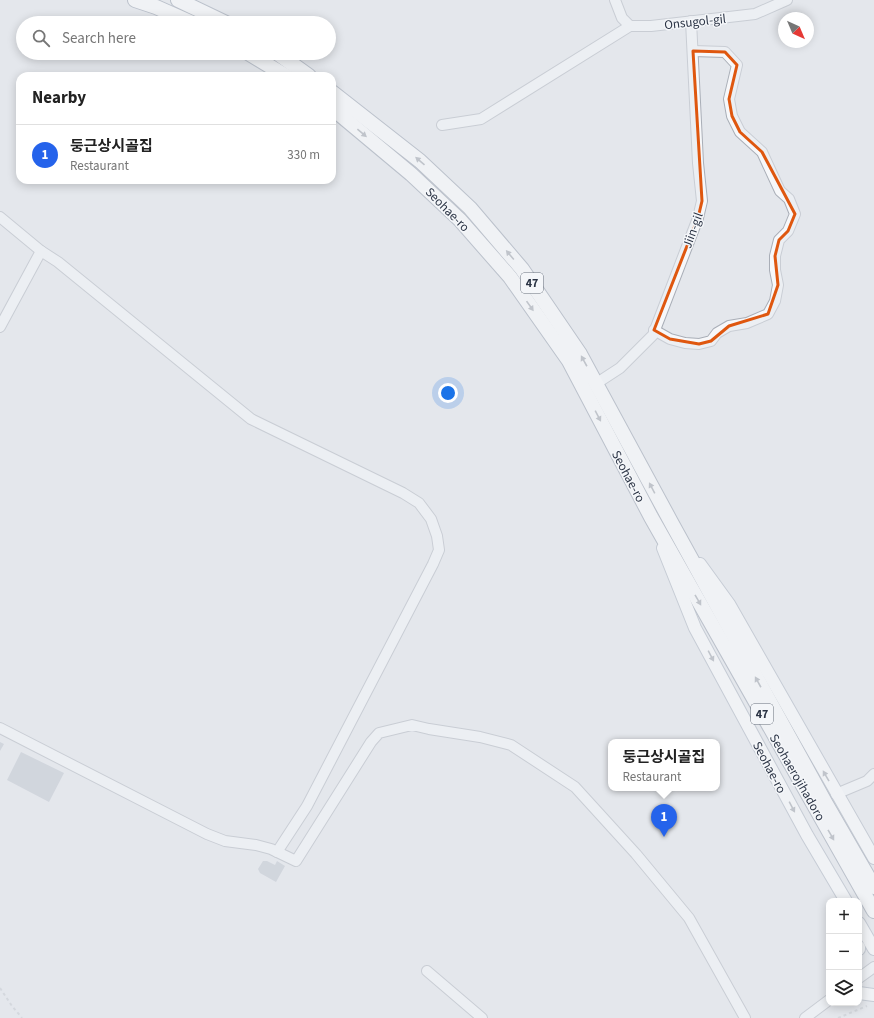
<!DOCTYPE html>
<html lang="en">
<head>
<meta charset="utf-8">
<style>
  :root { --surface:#fff; --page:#f6f6f6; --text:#222; --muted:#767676; --line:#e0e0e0; --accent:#2563eb }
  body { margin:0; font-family:"Source Sans 3","Noto Sans KR",sans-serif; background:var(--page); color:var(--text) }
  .controls { position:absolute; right:12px; bottom:12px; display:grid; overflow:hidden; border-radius:8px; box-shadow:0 2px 10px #0003 }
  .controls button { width:36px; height:36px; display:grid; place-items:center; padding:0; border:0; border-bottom:1px solid var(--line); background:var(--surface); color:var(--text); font:20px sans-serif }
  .compass { position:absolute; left:778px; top:12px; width:36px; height:36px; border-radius:50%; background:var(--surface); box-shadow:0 2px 10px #0003; rotate:136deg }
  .you { position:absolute; left:448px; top:393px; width:14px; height:14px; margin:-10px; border:3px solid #fff; border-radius:50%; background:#1a73e8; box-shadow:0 0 0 6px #1a73e833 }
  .badge { display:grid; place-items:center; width:26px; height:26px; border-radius:50%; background:var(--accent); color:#fff; font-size:13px; font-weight:700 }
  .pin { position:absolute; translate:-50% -33px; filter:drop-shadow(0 1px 2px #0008) }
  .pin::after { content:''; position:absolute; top:21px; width:14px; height:12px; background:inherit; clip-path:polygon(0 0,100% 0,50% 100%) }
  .popup { position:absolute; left:608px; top:739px; width:112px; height:52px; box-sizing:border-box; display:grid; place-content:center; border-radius:8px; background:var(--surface); filter:drop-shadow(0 1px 3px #0005); font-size:13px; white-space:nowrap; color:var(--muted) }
  .popup b { font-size:15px; color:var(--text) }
  .popup::after { content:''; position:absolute; left:50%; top:100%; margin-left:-8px; border:8px solid transparent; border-top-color:var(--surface) }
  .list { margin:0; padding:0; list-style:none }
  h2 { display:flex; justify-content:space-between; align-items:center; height:52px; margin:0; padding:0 16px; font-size:17px }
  h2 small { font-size:13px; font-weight:400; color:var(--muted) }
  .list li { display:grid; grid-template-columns:26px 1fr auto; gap:12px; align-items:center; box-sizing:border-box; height:60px; padding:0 16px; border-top:1px solid var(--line) }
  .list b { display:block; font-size:15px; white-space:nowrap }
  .list p { margin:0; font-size:13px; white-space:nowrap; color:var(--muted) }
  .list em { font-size:13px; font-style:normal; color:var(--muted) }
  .icon { flex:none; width:22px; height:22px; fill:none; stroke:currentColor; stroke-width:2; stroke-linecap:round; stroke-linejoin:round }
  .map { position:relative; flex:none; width:874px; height:1018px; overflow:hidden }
  .search { position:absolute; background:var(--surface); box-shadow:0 2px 10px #0003; left:16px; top:16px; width:320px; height:44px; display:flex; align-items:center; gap:10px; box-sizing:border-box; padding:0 14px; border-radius:22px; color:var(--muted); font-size:15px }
  .panel { position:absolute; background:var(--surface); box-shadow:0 2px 10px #0003; left:16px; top:72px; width:320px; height:112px; border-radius:12px }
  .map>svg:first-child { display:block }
  .building { fill:#bbc0ca }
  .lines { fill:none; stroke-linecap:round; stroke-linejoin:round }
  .minor-casing { stroke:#a9aeb7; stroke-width:12 }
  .major-casing { stroke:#a3abb8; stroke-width:14 }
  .highway-casing { stroke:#8b94a3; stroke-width:16 }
  .path { stroke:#c2c5cb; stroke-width:2; stroke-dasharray:3 3; stroke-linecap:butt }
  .minor { stroke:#f7f8fa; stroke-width:10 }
  .major { stroke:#fff; stroke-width:12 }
  .highway { stroke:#fff; stroke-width:14 }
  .oneway { fill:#959aa2 }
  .marked { fill:none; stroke:#df570f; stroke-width:3; stroke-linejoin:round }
  .labels { text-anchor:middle; stroke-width:3; stroke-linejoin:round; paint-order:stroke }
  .shield { fill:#f4f6f9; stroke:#676e7b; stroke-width:1 }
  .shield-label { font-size:12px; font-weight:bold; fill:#2b3445 }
  .street-label { font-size:13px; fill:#2b3445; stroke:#f4f6f9 }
</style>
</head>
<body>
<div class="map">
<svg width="874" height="1018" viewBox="0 0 874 1018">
  <rect width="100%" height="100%" fill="#e4e7ec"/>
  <g class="building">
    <polygon points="0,742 4,744 0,751"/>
    <polygon points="21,752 64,773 49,802 7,780"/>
    <polygon points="263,861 267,861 275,865 277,861 285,866 276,882 260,873 258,869"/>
  </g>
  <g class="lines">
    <g class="minor-casing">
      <g id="minor">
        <polyline points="615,0 622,18 630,26 651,26 755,14 787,0"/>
        <polyline points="442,125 481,119 630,26"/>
        <polyline points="0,217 41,251 58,262 251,419 403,493 419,503 431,519 437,536 439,550 433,564 307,806 277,852"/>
        <polyline points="0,327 41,251"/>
        <polyline points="654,330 670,339 685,343 699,344 711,341 717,333 729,326 747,323 768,314 775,301 778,285 775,270 775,256 779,240 788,231 795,214 789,199 780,191 762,152 740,132 732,116 729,99 737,65 725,52 693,51"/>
        <polyline points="597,383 620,368 653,335 698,218 702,201 698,163 691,21"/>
        <polyline points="0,728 207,834 225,841 256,845 271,849 296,861 371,742 379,733 412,725 429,729 480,737 511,745 575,787 636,854 689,918 745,1018"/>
        <polyline points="836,794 867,781 874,774"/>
        <polyline points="427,971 482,1018"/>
        <polyline points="859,978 874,967"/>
        <polyline points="805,1018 829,1000"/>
      </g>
    </g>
    <g class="major-casing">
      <g id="major">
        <polyline points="663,548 695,628 807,835 846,901"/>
        <polyline points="700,564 729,604 874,858"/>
        <polyline points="859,923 874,949"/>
        <polyline points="859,947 859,949"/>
        <polyline points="859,993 874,995"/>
      </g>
    </g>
    <g class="highway-casing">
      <g id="highway">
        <polyline points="135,0 156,7 192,23"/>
        <polyline points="178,0 226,23"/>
        <polyline points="248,53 286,76"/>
        <polyline points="277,53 309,76"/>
        <polyline points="332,92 420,161 470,208 522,269 580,354 671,522 825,802 874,887"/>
        <polyline points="332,108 411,174 460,220 510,277 569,361 651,517 874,911"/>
      </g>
    </g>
    <g class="path">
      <polyline points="0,988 12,1006 22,1018"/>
      <polyline points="838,1018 867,1006"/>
    </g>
    <use href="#minor" class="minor"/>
    <use href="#major" class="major"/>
    <use href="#highway" class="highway"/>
  </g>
  <defs><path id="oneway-solid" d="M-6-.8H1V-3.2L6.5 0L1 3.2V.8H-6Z"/></defs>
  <g class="oneway">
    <use href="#oneway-solid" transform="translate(362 133) rotate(40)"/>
    <use href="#oneway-solid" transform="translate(420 161) rotate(-139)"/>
    <use href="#oneway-solid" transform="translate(510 255) rotate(-130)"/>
    <use href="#oneway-solid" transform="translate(530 306) rotate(55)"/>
    <use href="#oneway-solid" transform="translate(584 361) rotate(-119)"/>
    <use href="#oneway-solid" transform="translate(598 416) rotate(62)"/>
    <use href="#oneway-solid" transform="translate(652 488) rotate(-118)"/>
    <use href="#oneway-solid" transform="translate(698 600) rotate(60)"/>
    <use href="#oneway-solid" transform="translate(711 656) rotate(62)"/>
    <use href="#oneway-solid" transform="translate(758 682) rotate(-119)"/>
    <use href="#oneway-solid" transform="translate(826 776) rotate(-120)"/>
    <use href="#oneway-solid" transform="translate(792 807) rotate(62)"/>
    <use href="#oneway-solid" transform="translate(831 835) rotate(60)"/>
  </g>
  <path d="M0 0H874V1018H0ZM693,51L725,52L737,65L729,99L732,116L740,132L762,152L795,214L788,231L779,240L775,256L778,285L768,314L729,326L711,341L699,344L670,339L654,330L698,218L702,201Z" fill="#e4e7ec" fill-opacity=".55" fill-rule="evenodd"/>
  <path class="marked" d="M693,51L725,52L737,65L729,99L732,116L740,132L762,152L795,214L788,231L779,240L775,256L778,285L768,314L729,326L711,341L699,344L670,339L654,330L698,218L702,201Z"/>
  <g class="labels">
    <g class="shield">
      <rect x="521" y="273" width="22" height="20" rx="3"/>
      <rect x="751" y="704" width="22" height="20" rx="3"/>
    </g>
    <g class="shield-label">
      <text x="532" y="287">47</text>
      <text x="762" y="718">47</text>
    </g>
    <g class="street-label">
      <text transform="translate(695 21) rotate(-6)" y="5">Onsugol-gil</text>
      <text transform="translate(448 209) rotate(45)" y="5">Seohae-ro</text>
      <text transform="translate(692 230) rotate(-70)" y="5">Jiin-gil</text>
      <text transform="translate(629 476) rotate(62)" y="5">Seohae-ro</text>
      <text transform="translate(770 767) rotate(62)" y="5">Seohae-ro</text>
      <text transform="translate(798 777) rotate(60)" y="5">Seohaerojihadoro</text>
    </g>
  </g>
</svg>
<div class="controls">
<button>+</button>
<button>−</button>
<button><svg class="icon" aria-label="layers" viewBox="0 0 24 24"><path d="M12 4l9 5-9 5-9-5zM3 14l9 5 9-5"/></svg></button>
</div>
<svg class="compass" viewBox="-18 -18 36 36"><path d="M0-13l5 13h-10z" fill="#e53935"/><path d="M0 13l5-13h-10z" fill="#767676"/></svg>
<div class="you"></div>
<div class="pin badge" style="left:664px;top:837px">1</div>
<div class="popup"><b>둥근상시골집</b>Restaurant</div>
<div class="search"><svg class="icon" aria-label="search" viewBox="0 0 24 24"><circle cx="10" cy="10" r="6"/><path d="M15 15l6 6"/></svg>Search here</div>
<section class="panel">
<h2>Nearby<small></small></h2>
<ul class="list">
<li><span class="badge">1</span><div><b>둥근상시골집</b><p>Restaurant</p></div><em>330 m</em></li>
</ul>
</section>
</div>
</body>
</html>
